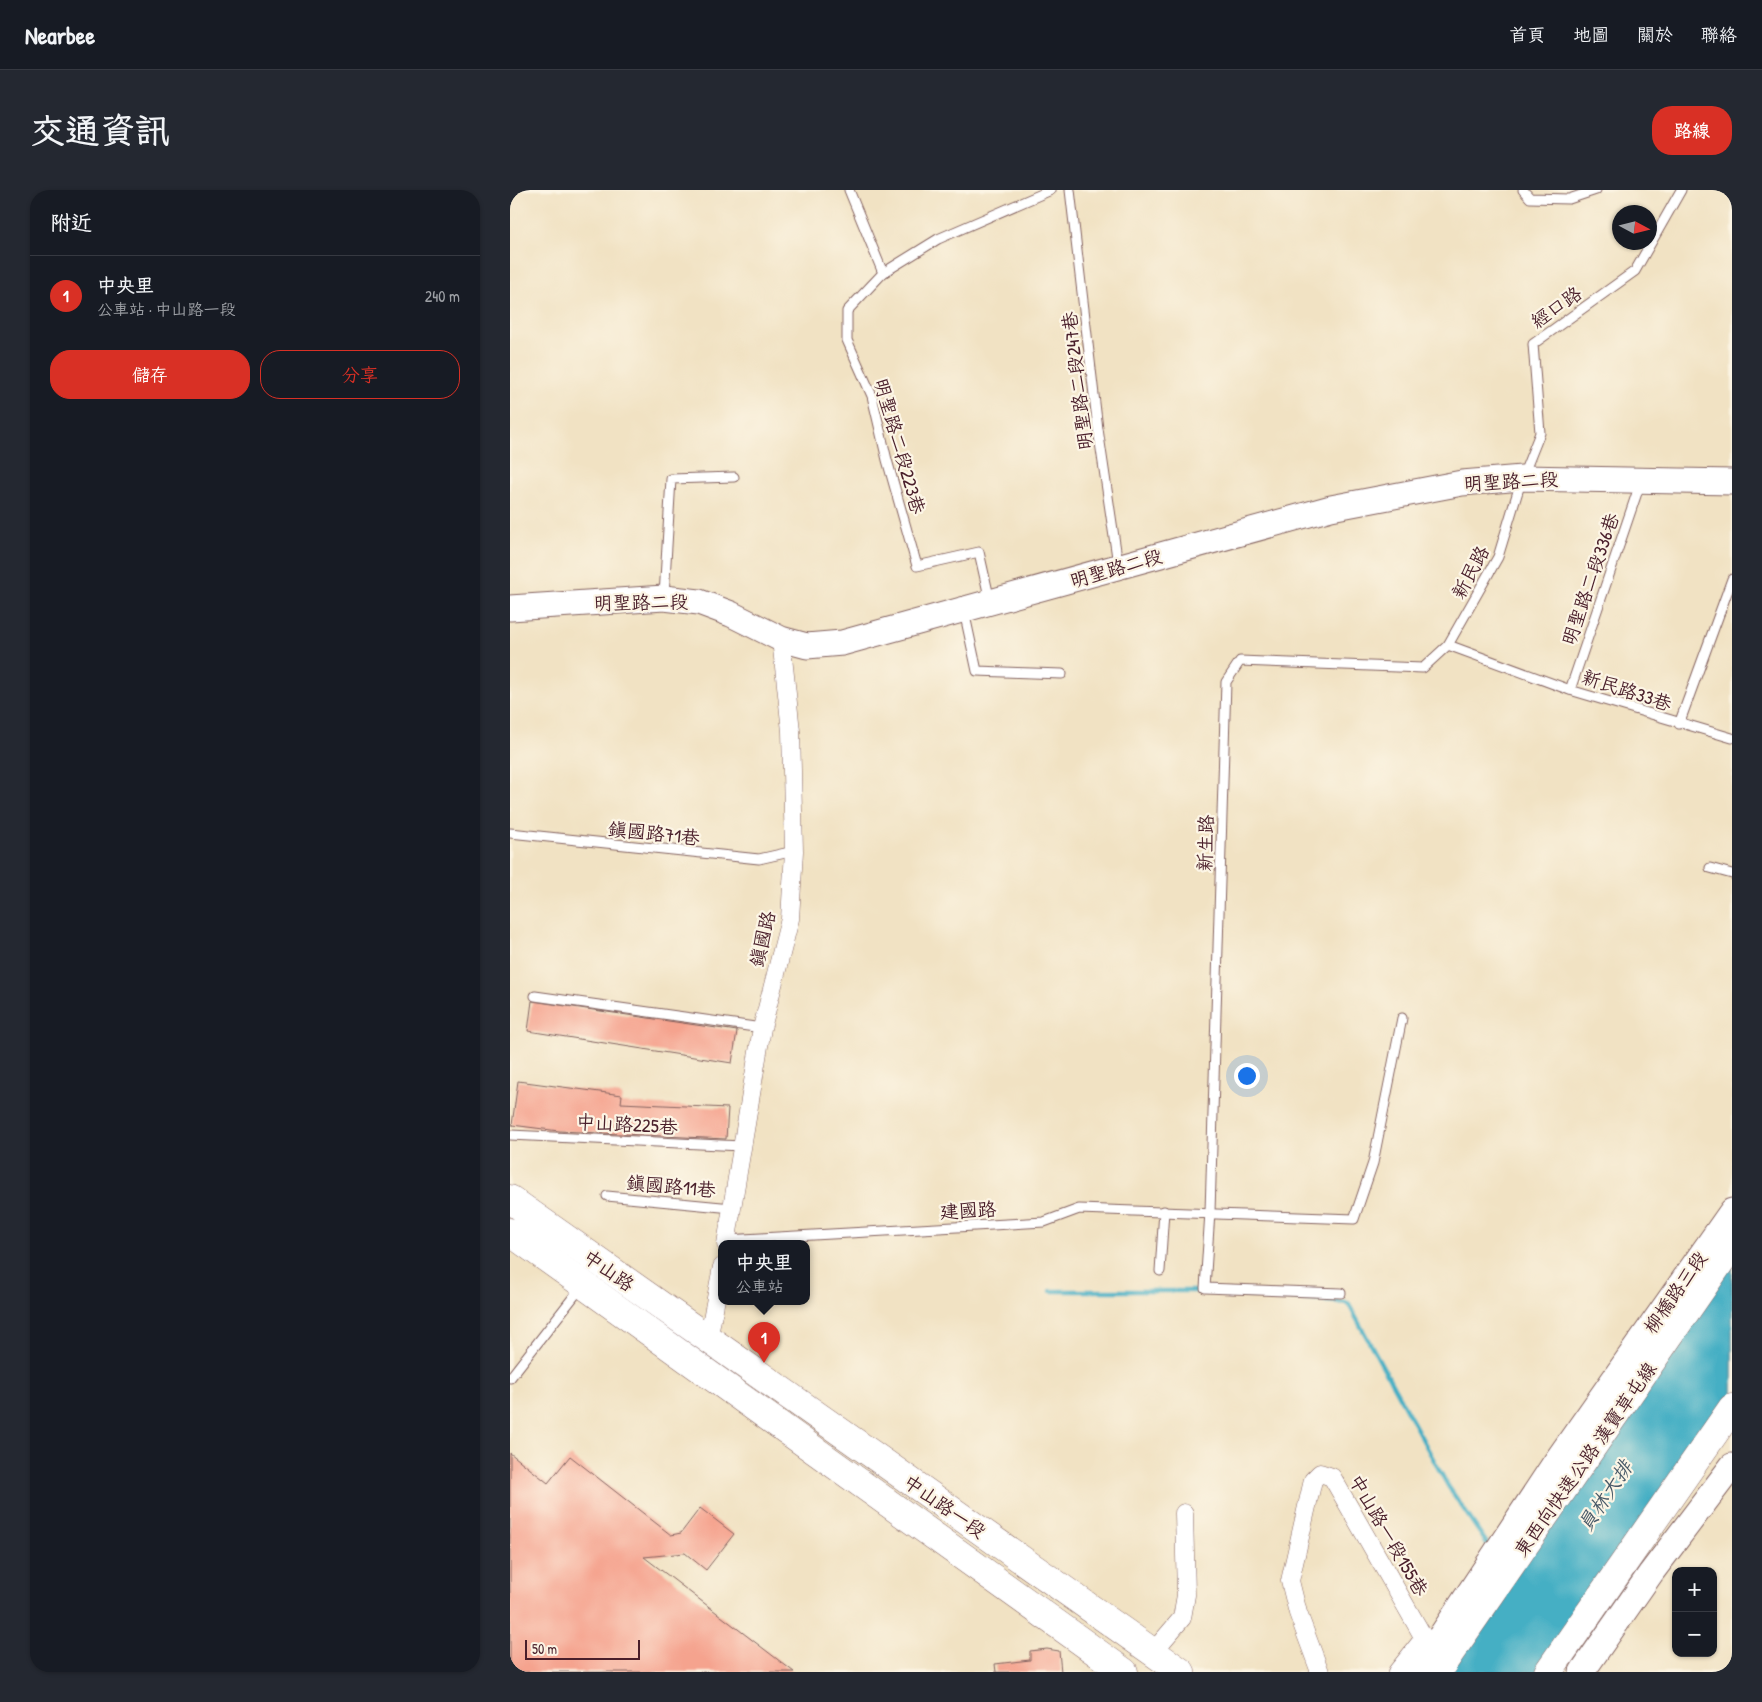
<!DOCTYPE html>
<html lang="zh-TW">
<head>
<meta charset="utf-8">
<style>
  :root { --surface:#171b24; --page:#242831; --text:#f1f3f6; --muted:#9ea1a6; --line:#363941; --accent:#d93025 }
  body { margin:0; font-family:"Patrick Hand","LXGW WenKai TC",sans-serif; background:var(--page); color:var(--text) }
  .controls { position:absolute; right:15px; bottom:15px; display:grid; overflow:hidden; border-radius:10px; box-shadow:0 1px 4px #0004 }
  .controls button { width:45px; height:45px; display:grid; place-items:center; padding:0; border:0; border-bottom:1px solid var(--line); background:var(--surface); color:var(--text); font:25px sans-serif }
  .compass { position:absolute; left:1102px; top:15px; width:45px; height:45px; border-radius:50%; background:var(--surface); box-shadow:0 1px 4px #0004; rotate:97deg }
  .scale { position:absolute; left:15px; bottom:12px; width:115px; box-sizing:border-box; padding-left:5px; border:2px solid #4a1f2b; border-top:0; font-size:14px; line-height:18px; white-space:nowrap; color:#4a1f2b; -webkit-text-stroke:4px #fcf5e5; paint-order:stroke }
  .you { position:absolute; left:736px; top:885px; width:18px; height:18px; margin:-12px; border:4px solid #fff; border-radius:50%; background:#1a73e8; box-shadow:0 0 0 8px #1a73e833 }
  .badge { display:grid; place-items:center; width:32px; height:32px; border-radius:50%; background:var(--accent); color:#fff; font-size:16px; font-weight:700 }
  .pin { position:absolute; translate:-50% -41px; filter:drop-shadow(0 1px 2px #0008) }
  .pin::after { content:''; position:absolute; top:26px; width:18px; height:15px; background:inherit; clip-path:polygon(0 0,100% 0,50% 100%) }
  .popup { position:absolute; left:208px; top:1050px; width:92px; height:65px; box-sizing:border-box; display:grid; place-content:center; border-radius:10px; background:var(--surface); filter:drop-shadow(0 1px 4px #0005); font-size:16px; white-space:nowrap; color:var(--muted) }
  .popup b { font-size:19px; color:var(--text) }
  .popup::after { content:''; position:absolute; left:50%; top:100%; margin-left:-10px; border:10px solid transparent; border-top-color:var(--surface) }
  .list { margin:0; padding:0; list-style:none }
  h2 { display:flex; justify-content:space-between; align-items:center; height:65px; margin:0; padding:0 20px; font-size:21px }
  h2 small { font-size:16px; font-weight:400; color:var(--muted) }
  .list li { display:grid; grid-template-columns:32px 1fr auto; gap:15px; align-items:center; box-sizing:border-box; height:80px; padding:0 20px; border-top:1px solid var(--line) }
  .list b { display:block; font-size:19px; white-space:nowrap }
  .list p { margin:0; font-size:16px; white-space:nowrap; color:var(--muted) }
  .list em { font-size:16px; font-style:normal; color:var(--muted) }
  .actions { display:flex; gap:10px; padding:15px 20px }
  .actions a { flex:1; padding:11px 0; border:1px solid var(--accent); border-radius:20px; text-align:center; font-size:18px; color:var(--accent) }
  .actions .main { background:var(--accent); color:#fff }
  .map { position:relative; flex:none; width:1222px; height:1482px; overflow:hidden; border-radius:20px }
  header { display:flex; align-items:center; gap:30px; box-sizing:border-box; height:70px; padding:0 25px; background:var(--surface); border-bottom:1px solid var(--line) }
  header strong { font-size:24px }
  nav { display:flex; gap:28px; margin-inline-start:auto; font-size:18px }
  .intro { display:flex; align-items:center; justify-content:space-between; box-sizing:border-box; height:120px; padding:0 30px }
  h1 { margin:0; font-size:35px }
  .button { padding:12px 22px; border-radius:20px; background:var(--accent); color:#fff; font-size:18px; font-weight:700 }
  main { display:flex; gap:30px; padding:0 30px }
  aside { flex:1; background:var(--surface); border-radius:20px; box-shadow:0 1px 4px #0004 }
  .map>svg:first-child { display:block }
  .water { fill:#45afc4; stroke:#486778 }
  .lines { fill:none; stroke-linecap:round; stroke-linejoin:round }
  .stream { stroke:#45afc4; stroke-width:4.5 }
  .building { fill:#f5a38e }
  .lane-casing { stroke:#846360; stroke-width:11 }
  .street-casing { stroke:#846360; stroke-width:19 }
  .secondary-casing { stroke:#846360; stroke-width:27 }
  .primary-casing { stroke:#846360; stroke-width:29 }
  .highway-casing { stroke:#846360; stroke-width:29 }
  .lane { stroke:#fff; stroke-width:9 }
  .street { stroke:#fff; stroke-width:18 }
  .secondary { stroke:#fff; stroke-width:25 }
  .primary { stroke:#fff; stroke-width:28 }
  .highway { stroke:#fff; stroke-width:28 }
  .labels { text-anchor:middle; stroke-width:4.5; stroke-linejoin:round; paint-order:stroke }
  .street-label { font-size:19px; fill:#4a1f2b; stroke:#fcf5e5 }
  .water-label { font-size:20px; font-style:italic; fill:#485968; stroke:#fcf5e5 }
</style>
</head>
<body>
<header>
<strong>Nearbee</strong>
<nav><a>首頁</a><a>地圖</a><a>關於</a><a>聯絡</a></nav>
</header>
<div class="intro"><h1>交通資訊</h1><a class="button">路線</a></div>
<main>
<aside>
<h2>附近<small></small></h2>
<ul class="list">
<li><span class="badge">1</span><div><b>中央里</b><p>公車站 · 中山路一段</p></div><em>240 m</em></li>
</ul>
<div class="actions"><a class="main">儲存</a><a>分享</a></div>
</aside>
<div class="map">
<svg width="1222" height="1482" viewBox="0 0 1222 1482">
  <rect width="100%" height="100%" fill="#fcf5e5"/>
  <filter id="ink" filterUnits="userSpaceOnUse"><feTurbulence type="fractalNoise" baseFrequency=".02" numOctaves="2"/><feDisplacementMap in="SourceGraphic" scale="10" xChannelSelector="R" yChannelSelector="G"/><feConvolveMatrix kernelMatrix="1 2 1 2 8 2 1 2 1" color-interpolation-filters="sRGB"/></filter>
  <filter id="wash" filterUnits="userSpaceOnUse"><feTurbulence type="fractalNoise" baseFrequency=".0096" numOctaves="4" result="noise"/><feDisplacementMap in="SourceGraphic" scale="20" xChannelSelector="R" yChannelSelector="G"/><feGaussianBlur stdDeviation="1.12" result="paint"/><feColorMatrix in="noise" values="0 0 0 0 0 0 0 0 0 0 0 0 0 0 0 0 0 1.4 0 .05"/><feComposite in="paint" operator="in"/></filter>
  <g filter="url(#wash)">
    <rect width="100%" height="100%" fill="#f1e2c3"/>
    <polygon class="water" points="1222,1067 1222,1204 1029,1482 934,1482"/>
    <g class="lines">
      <g class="stream">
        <polyline points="541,1101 697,1101"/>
        <polyline points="715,1103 838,1113 938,1296 980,1358"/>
      </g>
    </g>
    <g id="blocks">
      <g class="building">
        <polygon points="22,811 227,841 222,873 18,841"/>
        <polygon points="8,891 112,905 111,913 218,918 216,949 49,941 2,935"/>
        <polygon points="0,1263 38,1293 60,1266 161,1345 171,1343 190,1318 224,1344 196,1380 175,1363 134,1367 284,1482 0,1482"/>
        <polygon points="537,1459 549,1461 551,1482 486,1482 485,1474 520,1470 520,1461"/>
      </g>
    </g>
  </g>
  <g filter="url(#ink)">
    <use href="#blocks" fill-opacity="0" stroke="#846360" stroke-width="1"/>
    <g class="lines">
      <g class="lane-casing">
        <g id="lane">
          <polyline points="339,0 373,83"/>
          <polyline points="560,0 588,239 608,374"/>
          <polyline points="1013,0 1020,8 1059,9 1086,0"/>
          <polyline points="154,406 161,289 224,287"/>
          <polyline points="480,411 469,362 407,376 377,270 362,206 337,150 337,121 373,83 428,49 541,0"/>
          <polyline points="454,421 467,481 552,484"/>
          <polyline points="938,455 1060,500 1222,548"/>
          <polyline points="1060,500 1131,291"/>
          <polyline points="1169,534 1222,389"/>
          <polyline points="0,643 249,669 284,661"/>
          <polyline points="1200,678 1222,684"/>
          <polyline points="25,806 252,838"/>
          <polyline points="0,945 232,956"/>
          <polyline points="97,1006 222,1018"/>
          <polyline points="216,1050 534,1032 569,1019 844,1029 863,973 892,828"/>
          <polyline points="650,1081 654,1021"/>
          <polyline points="831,1103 695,1098 700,1022 716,492 730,471 913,478 938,455 988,367 1012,288 1030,243 1023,154 1125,81 1171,0"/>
          <polyline points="0,1188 72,1096"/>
        </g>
      </g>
      <g class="street-casing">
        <g id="street">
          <polyline points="216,1054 252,838 280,729 284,661 281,541 271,449"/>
          <polyline points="198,1150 212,1077"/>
          <polyline points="643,1462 672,1428 676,1405 674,1323"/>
          <polyline points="810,1482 788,1423 780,1391 803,1290 810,1283 822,1287 914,1448 887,1482"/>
        </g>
      </g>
      <g class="secondary-casing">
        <g id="secondary">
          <polyline points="0,418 154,408 189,412 221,424 271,449 297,456 332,453 821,318 952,293 1012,288 1222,292"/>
          <polyline points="907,1482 1045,1273 1222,1021"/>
          <polyline points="1072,1482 1141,1383 1222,1276"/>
        </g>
      </g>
      <g class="primary-casing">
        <g id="primary">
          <polyline points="0,1009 671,1482"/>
          <polyline points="0,1042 614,1482"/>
        </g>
      </g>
      <g class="highway-casing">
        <g id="highway">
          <polyline points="927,1482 1222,1055"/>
          <polyline points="1038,1482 1222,1218"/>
        </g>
      </g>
      <use href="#lane" class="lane"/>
      <use href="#street" class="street"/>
      <use href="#secondary" class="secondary"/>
      <use href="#primary" class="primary"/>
      <use href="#highway" class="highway"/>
    </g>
  </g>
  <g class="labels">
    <g class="street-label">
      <text transform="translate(1046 117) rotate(-35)" y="7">經口路</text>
      <text transform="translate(567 191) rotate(-97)" y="7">明聖路二段247巷</text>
      <text transform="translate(390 256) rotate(74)" y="7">明聖路二段223巷</text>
      <text transform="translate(1001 291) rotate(-3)" y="7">明聖路二段</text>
      <text transform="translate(606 378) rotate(-16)" y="7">明聖路二段</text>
      <text transform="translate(960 382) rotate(-62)" y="7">新民路</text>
      <text transform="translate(1080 389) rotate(-71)" y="7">明聖路二段336巷</text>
      <text transform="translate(131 412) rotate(-1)" y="7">明聖路二段</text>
      <text transform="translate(1117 500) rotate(18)" y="7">新民路33巷</text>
      <text transform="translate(144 643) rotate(6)" y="7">鎮國路71巷</text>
      <text transform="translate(695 653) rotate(-88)" y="7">新生路</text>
      <text transform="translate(252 749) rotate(-77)" y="7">鎮國路</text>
      <text transform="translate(117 934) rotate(3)" y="7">中山路225巷</text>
      <text transform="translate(161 996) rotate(5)" y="7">鎮國路11巷</text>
      <text transform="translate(458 1020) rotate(-3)" y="7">建國路</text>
      <text transform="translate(99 1080) rotate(35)" y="7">中山路</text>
      <text transform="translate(1165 1102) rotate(-55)" y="7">柳橋路三段</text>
      <text transform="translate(1075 1269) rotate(-55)" y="7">東西向快速公路 漢寶草屯線</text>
      <text transform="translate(435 1316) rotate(35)" y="7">中山路一段</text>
      <text transform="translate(879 1345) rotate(60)" y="7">中山路一段155巷</text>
    </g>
    <g class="water-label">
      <text transform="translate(1095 1306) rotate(-56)" y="7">員林大排</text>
    </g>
  </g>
</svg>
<div class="controls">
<button>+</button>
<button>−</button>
</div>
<svg class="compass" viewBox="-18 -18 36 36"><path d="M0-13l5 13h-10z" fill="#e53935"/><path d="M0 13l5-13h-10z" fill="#9ea1a6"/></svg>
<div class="scale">50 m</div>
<div class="you"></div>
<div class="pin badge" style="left:254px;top:1173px">1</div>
<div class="popup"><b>中央里</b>公車站</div>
</div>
</main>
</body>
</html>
